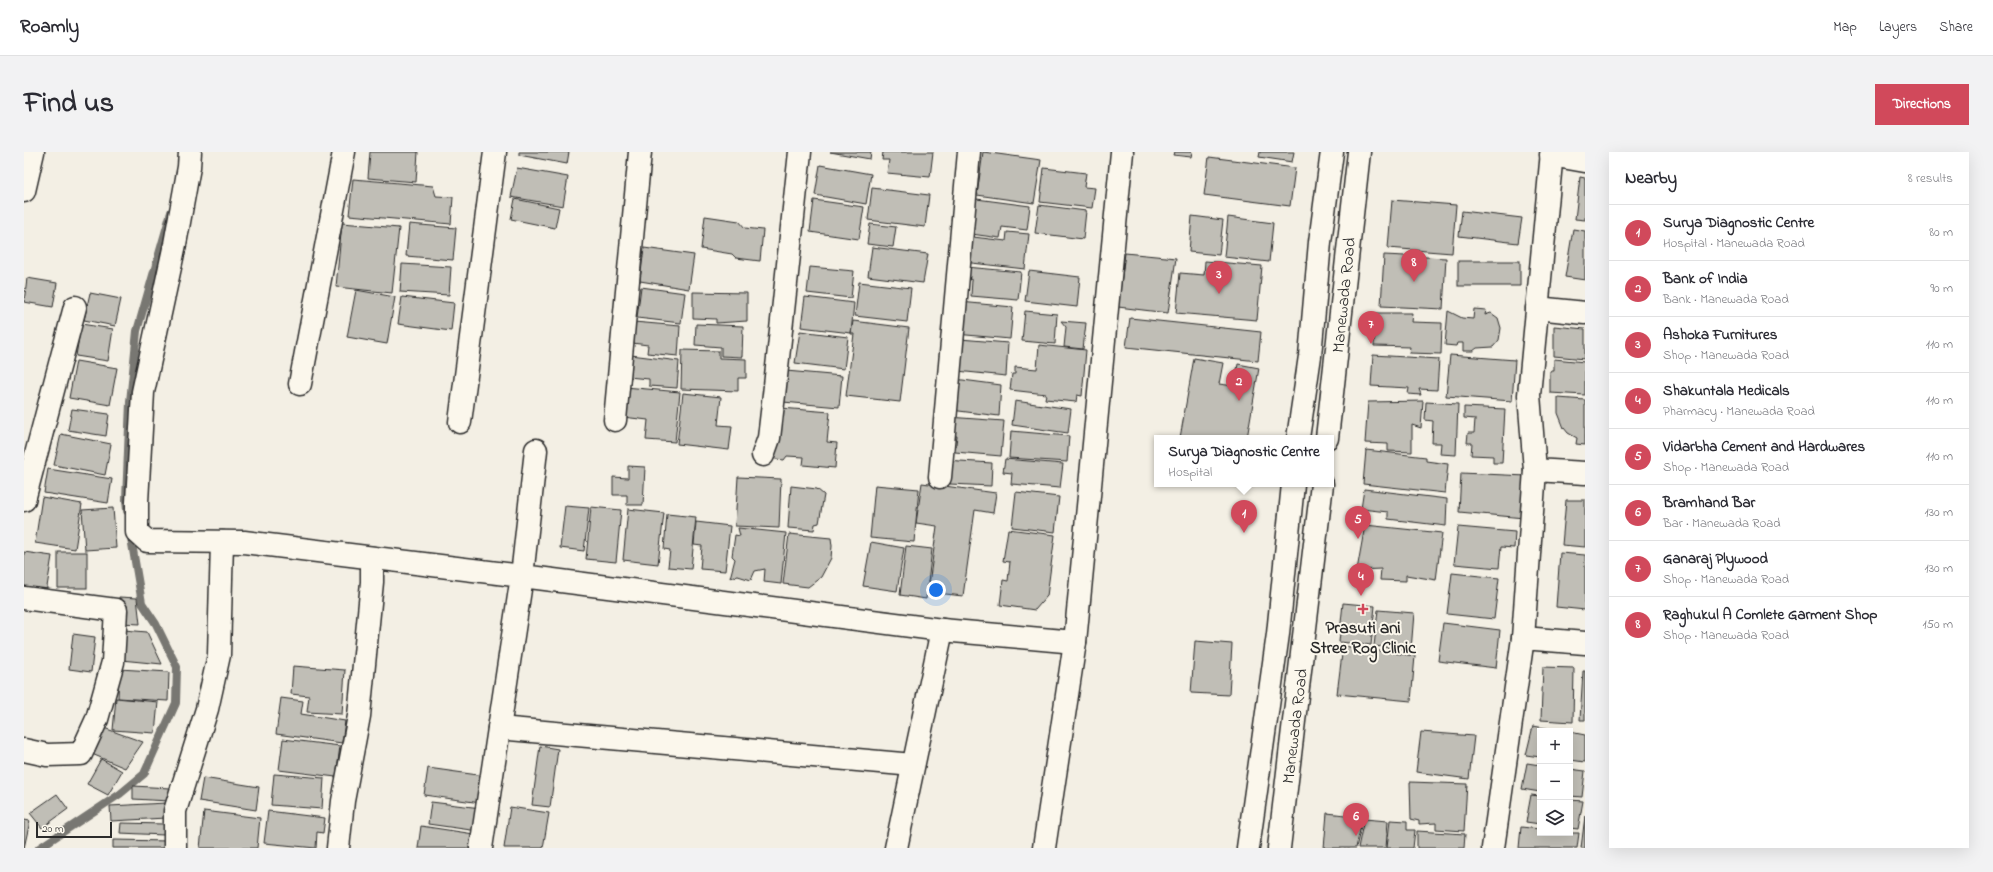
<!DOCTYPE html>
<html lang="en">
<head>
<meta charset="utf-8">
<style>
  :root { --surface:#fff; --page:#f2f2f3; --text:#2b2b33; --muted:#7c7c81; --line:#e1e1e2; --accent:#d1495b }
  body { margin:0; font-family:"Indie Flower",sans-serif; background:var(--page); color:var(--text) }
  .controls { position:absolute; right:12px; bottom:12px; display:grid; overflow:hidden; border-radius:0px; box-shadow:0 4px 16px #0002 }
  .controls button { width:36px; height:36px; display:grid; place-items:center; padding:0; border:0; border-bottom:1px solid var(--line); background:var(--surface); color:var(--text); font:20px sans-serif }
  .scale { position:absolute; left:12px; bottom:10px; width:76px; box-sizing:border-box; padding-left:4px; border:2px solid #2b2b2b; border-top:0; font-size:11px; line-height:14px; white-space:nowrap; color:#2b2b2b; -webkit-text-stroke:3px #fbf7ec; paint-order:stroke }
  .you { position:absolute; left:912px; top:438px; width:14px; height:14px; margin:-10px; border:3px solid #fff; border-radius:50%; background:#1a73e8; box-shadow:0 0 0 6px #1a73e833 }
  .badge { display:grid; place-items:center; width:26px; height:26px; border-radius:50%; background:var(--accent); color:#fff; font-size:13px; font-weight:700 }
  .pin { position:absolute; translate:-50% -33px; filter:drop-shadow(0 1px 2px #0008) }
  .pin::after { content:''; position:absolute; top:21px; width:14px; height:12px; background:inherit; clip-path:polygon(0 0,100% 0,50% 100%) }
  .popup { position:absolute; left:1130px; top:283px; width:180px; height:52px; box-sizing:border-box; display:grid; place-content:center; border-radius:0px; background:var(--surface); filter:drop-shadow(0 1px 3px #0005); font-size:13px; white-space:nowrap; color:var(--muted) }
  .popup b { font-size:15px; color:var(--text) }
  .popup::after { content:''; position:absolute; left:50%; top:100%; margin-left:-8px; border:8px solid transparent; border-top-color:var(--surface) }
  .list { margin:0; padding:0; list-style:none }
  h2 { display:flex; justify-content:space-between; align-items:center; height:52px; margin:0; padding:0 16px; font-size:17px }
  h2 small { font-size:13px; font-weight:400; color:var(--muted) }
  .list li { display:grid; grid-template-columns:26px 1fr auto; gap:12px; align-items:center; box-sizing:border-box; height:56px; padding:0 16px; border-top:1px solid var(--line) }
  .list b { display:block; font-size:15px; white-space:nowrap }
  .list p { margin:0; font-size:13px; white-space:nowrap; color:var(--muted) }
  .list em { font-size:13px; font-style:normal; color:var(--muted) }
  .icon { flex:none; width:22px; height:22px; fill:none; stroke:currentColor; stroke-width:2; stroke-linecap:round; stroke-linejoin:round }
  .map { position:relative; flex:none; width:1561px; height:696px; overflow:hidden; border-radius:0px }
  header { display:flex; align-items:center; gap:24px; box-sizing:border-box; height:56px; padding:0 20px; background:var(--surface); border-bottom:1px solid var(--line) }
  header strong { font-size:19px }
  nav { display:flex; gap:22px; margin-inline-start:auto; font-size:14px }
  .intro { display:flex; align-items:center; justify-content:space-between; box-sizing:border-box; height:96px; padding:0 24px }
  h1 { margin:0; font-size:28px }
  .button { padding:10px 18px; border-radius:0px; background:var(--accent); color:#fff; font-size:14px; font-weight:700 }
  main { display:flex; gap:24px; padding:0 24px }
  aside { flex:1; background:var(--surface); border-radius:0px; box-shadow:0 4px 16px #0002 }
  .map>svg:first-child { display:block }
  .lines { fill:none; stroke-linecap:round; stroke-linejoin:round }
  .stream { stroke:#787772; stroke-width:8 }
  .building { fill:#c0beb6; stroke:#2b2b2b }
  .minor-casing { stroke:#2b2b2b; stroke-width:25 }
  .minor { stroke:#fbf7ec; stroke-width:22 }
  .poi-dot { fill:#d1495b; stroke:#fbf7ec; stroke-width:1.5 }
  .labels { text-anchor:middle; stroke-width:4; stroke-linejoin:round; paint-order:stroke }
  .street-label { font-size:17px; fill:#2b2b2b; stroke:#fbf7ec }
  .poi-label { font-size:17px; font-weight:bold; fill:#2b2b2b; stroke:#fbf7ec }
</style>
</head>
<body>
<header>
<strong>Roamly</strong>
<nav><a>Map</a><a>Layers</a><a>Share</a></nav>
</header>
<div class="intro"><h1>Find us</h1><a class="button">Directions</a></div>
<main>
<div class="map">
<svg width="1561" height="696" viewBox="0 0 1561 696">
  <rect width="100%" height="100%" fill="#f3efe4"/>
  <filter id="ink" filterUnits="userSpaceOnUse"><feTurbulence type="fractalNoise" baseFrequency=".025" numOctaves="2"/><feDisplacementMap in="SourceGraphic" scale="8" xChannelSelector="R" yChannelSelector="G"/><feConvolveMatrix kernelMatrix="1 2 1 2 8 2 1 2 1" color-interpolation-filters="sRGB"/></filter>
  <g filter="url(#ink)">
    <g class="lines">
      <g class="stream">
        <polyline points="103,359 102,348 106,250 113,179 147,60"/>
        <polyline points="15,696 96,642 120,622 152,551 153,515 132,472 118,451 106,380"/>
      </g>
    </g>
    <g class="building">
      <polygon points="346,0 394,0 392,30 344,26"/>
      <polygon points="495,0 545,0 543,12 495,3"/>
      <polygon points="806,0 847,0 846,7"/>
      <polygon points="859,0 909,0 906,25 863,21 865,8 858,8"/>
      <polygon points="959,0 1017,8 1010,51 953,43"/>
      <polygon points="1150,0 1168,0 1167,5 1149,3"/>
      <polygon points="1236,0 1270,0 1268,10 1235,5"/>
      <polygon points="1185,5 1271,16 1266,54 1180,43"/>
      <polygon points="796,13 847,22 842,52 791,43"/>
      <polygon points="493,16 544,25 539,54 487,45"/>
      <polygon points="1020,16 1062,21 1060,35 1071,36 1068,56 1016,50"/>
      <polygon points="1556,25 1561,26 1561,68 1551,67"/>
      <polygon points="329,27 409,34 412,44 429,45 427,72 325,63"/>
      <polygon points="848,36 905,43 901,75 844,68"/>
      <polygon points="945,46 1006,54 1003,78 978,75 976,86 940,81"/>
      <polygon points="491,47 535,56 531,76 487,67"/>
      <polygon points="790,48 840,55 835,87 786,80"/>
      <polygon points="1368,48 1432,53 1428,101 1364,96"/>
      <polygon points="1015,53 1062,59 1059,87 1011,81"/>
      <polygon points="1438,59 1498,66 1494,91 1435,84"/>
      <polygon points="681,64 715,69 721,76 739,78 736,109 712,106 708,102 677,97"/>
      <polygon points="1168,64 1199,68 1195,103 1165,100"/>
      <polygon points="1204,65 1249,71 1245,110 1200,105"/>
      <polygon points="318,71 375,76 368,141 312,135"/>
      <polygon points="385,72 432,76 429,108 382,104"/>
      <polygon points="846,72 872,75 869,95 843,92"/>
      <polygon points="1549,77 1561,79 1561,128 1541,125"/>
      <polygon points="983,80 1005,82 1001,117 939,110 941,84 982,89"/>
      <polygon points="848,95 904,102 899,131 844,124"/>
      <polygon points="620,96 670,103 665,137 616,129"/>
      <polygon points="1101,101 1152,106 1144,161 1094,155"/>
      <polygon points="1360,103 1422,106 1419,157 1357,154"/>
      <polygon points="1181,109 1238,114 1233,168 1152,161 1156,121 1180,123"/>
      <rect x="1434" y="109" width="62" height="25"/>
      <polygon points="378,112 427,115 425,143 376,140"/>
      <polygon points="786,115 830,119 827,146 783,141"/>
      <polygon points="942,115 997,120 994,148 947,144 948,128 941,127"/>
      <polygon points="1005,119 1056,125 1053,155 1001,149"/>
      <polygon points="3,126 33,131 29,155 0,150"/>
      <polygon points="835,130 887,136 883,170 831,164"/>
      <polygon points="617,135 661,141 657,171 613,166"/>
      <polygon points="332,138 371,145 363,192 323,185"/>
      <polygon points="669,140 723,141 723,169 692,171 692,167 669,166"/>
      <polygon points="66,141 97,147 91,174 60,168"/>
      <polygon points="378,145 430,151 427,179 374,172"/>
      <polygon points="781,145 830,151 827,181 777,175"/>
      <polygon points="936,150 989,155 986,187 932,182"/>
      <polygon points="1450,157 1462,158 1461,163 1467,161 1474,166 1477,176 1475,188 1469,195 1453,196 1449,199 1439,199 1439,191 1433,191 1432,194 1421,193 1424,159 1438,166 1449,167"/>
      <polygon points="1001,159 1033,162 1031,192 998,189"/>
      <polygon points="1351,161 1388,161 1387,170 1418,171 1417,202 1385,201 1386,195 1350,194"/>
      <polygon points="1106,166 1237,180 1234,209 1102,195"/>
      <polygon points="829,169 885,176 876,250 822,244 830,182 827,182"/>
      <polygon points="1037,169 1062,171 1059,197 1040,195 1042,175"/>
      <polygon points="610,170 656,174 654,204 623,201 624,193 608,191"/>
      <polygon points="57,172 89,177 84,209 52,204"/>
      <polygon points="672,172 719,174 718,205 697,204 697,195 671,193"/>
      <polygon points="1530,174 1561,177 1561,207 1530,204"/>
      <polygon points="776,179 824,185 820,217 771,211"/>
      <polygon points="936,187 984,191 982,224 933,219"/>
      <polygon points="1015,193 1062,198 1058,244 1053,243 1052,250 1021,247 1022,242 986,238 988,222 991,222 991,215 1013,217"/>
      <polygon points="658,198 695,199 695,206 722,207 722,226 714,226 714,239 657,237"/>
      <polygon points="607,203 655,209 653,236 625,234 625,227 604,225"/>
      <polygon points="1349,203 1415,207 1413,238 1395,237 1397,243 1384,242 1385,236 1347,234"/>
      <polygon points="1426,203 1491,208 1488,249 1422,244"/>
      <polygon points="1170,206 1199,211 1195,232 1210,234 1214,212 1235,216 1223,286 1156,286"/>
      <polygon points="1530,207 1561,210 1561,243 1526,241 1526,219 1530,219"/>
      <polygon points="52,209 93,216 86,253 45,246"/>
      <polygon points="762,219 818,224 815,255 759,250"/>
      <polygon points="931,227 977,233 975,264 927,258"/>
      <polygon points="601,235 656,240 651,290 622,288 624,268 599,265"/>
      <polygon points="659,241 697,245 694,273 708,274 705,298 653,292"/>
      <polygon points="1534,246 1561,248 1561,293 1552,292 1553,286 1544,281 1540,276 1534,261"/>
      <polygon points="991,249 1047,257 1044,281 988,273"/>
      <polygon points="1399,249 1397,276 1388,273 1388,300 1364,299 1364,292 1341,291 1344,250"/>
      <polygon points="1402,250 1434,252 1432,303 1416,302 1417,291 1408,291 1409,269 1401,268"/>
      <polygon points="1440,255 1481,257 1478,311 1469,311 1469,304 1447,303 1448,291 1443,291 1444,281 1450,281 1451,267 1440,266"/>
      <polygon points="757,256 806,260 803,290 813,291 811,316 779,313 780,305 763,304 760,308 745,306"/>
      <polygon points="48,257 85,262 82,284 44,278"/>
      <polygon points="924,265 980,269 977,304 931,300 933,284 923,284"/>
      <polygon points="987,279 1045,284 1043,310 985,306"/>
      <polygon points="37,282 87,292 81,323 30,313"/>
      <polygon points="1342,298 1402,305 1402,309 1424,312 1421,341 1339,332"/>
      <polygon points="981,307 1039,312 1036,336 987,332 988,321 979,320"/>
      <polygon points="920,308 968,311 967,334 926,332 926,319"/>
      <polygon points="604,314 621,315 619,353 603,353 603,343 589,343 589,325 604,326"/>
      <polygon points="24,317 88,327 84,351 20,341"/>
      <polygon points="1437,321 1503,324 1500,366 1435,360"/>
      <polygon points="714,325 757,327 755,376 711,374"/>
      <polygon points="898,331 972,341 969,361 951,358 939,444 904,440 913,374 892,371"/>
      <polygon points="851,333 895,337 890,390 846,386"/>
      <polygon points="767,334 793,337 800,343 795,371 791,372 790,378 764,376"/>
      <polygon points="1340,337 1423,347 1422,374 1364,367 1364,360 1337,357"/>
      <polygon points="992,340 1035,345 1031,380 988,375"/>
      <polygon points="18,345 58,352 51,397 11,391"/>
      <polygon points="1542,348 1561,348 1561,395 1538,393"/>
      <polygon points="541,354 565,356 560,399 536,396"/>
      <polygon points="567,355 597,358 592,410 562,407"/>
      <polygon points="89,356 92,396 61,398 58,358"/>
      <polygon points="604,357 640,361 634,412 599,408"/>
      <polygon points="643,362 672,365 667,417 644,415 646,398 640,397"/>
      <polygon points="672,370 706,374 701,419 676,417 678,394 670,393"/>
      <polygon points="1341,373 1418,381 1412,428 1382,423 1382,429 1356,428 1357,417 1333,418"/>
      <polygon points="1434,375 1491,380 1490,396 1477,395 1475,416 1430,412"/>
      <polygon points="714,376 762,381 757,432 740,430 741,417 731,419 727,428 714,424 706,426 711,407 708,404 711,383 716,384"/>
      <polygon points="984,377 1031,383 1023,444 1011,458 976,453 979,428 984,429 986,410 979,409"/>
      <polygon points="765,382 807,386 808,394 807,406 797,425 784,435 759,432"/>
      <polygon points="847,390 880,396 873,439 839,434"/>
      <polygon points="882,394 908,397 902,447 876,443"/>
      <polygon points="0,400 28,404 22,441 0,437"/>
      <rect x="34" y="400" width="29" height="36"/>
      <polygon points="1536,401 1561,403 1561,458 1532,455"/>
      <polygon points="1428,421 1475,426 1470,467 1423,462"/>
      <polygon points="95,445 113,446 116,472 96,471"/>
      <polygon points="1319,451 1351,454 1347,493 1315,490"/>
      <polygon points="1354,458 1390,461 1387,498 1350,494"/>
      <polygon points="1419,471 1476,478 1472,516 1414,509"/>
      <polygon points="100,478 123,480 138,512 97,508"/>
      <polygon points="49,482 71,485 67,520 45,517"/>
      <polygon points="1171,489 1208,492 1205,543 1167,541"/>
      <polygon points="1319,494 1391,504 1387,549 1313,542"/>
      <polygon points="269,514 321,518 318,562 283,560 285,544 267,542"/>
      <polygon points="1519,515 1550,516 1549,570 1517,568"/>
      <polygon points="95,517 145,520 144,549 94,546"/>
      <polygon points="1559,519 1561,519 1561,568 1556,568"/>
      <polygon points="92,546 134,550 131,581 89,578"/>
      <polygon points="257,546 279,549 277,562 321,569 318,591 252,582"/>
      <polygon points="1509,574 1539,579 1516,579 1516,605 1502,603"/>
      <polygon points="80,576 119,590 101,616 68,602"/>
      <polygon points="1397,580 1450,584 1445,627 1392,620"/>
      <polygon points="1546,580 1561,583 1561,610 1546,608"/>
      <polygon points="259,587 316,594 312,625 255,618"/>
      <polygon points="516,594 534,597 526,655 508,653"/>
      <polygon points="77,607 98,619 84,643 63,632"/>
      <polygon points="1503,611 1516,613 1516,640 1498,637"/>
      <polygon points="404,616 461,624 457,651 400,643"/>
      <polygon points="1546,617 1561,619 1558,645 1546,644"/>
      <polygon points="250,622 300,626 298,657 247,653"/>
      <polygon points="179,626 235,635 232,658 175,649"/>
      <polygon points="1386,630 1443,632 1440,679 1412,677 1412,671 1395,672 1395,669 1387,667"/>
      <polygon points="109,634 146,636 145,649 109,647"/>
      <polygon points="33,642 44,657 18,676 6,661"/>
      <polygon points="1507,643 1516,644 1516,672 1502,670"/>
      <polygon points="1546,648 1559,649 1554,677 1546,676"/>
      <polygon points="407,650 457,656 454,679 404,672"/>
      <polygon points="142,651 142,666 87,669 86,654"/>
      <polygon points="486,655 525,661 519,696 480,696"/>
      <polygon points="180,659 236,666 233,696 176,696"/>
      <polygon points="244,659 301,666 299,681 293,680 292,696 240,691"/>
      <polygon points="1303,661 1339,665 1332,696 1300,696"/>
      <polygon points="1561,664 1561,696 1557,696"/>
      <polygon points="1340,667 1364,669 1362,696 1334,696"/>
      <polygon points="0,668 6,669 0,696"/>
      <polygon points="1366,668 1383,669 1383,678 1391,678 1389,696 1363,696"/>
      <polygon points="97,671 140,672 140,683 96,681"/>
      <polygon points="397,674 450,682 448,696 394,696"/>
      <polygon points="1497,675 1516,677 1516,681 1555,681 1553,696 1495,696"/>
      <polygon points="1393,679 1441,682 1440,696 1393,696"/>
      <polygon points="89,688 145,689 145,696 89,696"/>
    </g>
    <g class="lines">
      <g class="minor-casing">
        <g id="minor">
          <polyline points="166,0 165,15 151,92 119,240 113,350 113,380 123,389 220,390 498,424 457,696"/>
          <polyline points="1528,0 1505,243 1511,318 1561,321"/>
          <polyline points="1527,3 1561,9"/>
          <polyline points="0,39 9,0"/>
          <polyline points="1513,156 1561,161"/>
          <polyline points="276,232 320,0"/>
          <polyline points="591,268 616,0"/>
          <polyline points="436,270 471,0"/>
          <polyline points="1274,286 1286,204 1296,90 1308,0"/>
          <polyline points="1303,286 1335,0"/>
          <polyline points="512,298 498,424 918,478 872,696"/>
          <polyline points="739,303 745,286 751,234 776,0"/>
          <polyline points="916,325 945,0"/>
          <polyline points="0,348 51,155"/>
          <polyline points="0,446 92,458 89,510 73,567 57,602 23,603 0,598"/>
          <polyline points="918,478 1051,490"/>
          <polyline points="1499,486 1511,318"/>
          <polyline points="475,576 889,613"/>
          <polyline points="151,696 151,659 183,557 195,503 198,390"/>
          <polyline points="314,696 319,649 335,564 348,430 348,406"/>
          <polyline points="1020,696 1051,490 1098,0"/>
          <polyline points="1224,696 1254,482 1269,332"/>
          <polyline points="1255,696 1298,332"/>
          <polyline points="1469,696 1499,486 1561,491"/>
        </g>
      </g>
      <use href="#minor" class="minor"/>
    </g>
  </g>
  <path class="poi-dot" d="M1337 451h4v4h4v4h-4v4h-4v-4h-4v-4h4z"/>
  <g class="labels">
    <g class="street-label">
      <text transform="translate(1319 143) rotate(-84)" y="6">Manewada Road</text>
      <text transform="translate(1270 574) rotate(-83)" y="6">Manewada Road</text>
    </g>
    <g class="poi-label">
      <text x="1339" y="481">Prasuti ani<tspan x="1339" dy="20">Stree Rog Clinic</tspan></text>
    </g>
  </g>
</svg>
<div class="controls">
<button>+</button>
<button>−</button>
<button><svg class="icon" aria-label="layers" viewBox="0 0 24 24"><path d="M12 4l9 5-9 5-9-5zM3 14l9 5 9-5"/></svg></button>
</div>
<div class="scale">20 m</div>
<div class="you"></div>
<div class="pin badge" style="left:1220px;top:381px">1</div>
<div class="popup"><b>Surya Diagnostic Centre</b>Hospital</div>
<div class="pin badge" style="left:1215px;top:249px">2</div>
<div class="pin badge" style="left:1195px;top:142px">3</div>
<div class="pin badge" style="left:1337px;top:444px">4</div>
<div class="pin badge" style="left:1334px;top:387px">5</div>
<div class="pin badge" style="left:1332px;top:684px">6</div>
<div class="pin badge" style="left:1347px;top:192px">7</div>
<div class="pin badge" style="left:1390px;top:130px">8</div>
</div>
<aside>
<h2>Nearby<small>8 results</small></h2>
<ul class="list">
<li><span class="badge">1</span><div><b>Surya Diagnostic Centre</b><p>Hospital · Manewada Road</p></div><em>80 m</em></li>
<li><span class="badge">2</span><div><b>Bank of India</b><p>Bank · Manewada Road</p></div><em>90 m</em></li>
<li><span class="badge">3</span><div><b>Ashoka Furnitures</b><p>Shop · Manewada Road</p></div><em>110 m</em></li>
<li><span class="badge">4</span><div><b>Shakuntala Medicals</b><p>Pharmacy · Manewada Road</p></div><em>110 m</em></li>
<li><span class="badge">5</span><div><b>Vidarbha Cement and Hardwares</b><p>Shop · Manewada Road</p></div><em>110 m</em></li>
<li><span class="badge">6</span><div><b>Bramhand Bar</b><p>Bar · Manewada Road</p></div><em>130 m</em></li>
<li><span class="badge">7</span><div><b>Ganaraj Plywood</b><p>Shop · Manewada Road</p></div><em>130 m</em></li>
<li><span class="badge">8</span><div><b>Raghukul A Comlete Garment Shop</b><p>Shop · Manewada Road</p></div><em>150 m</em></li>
</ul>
</aside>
</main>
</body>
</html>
